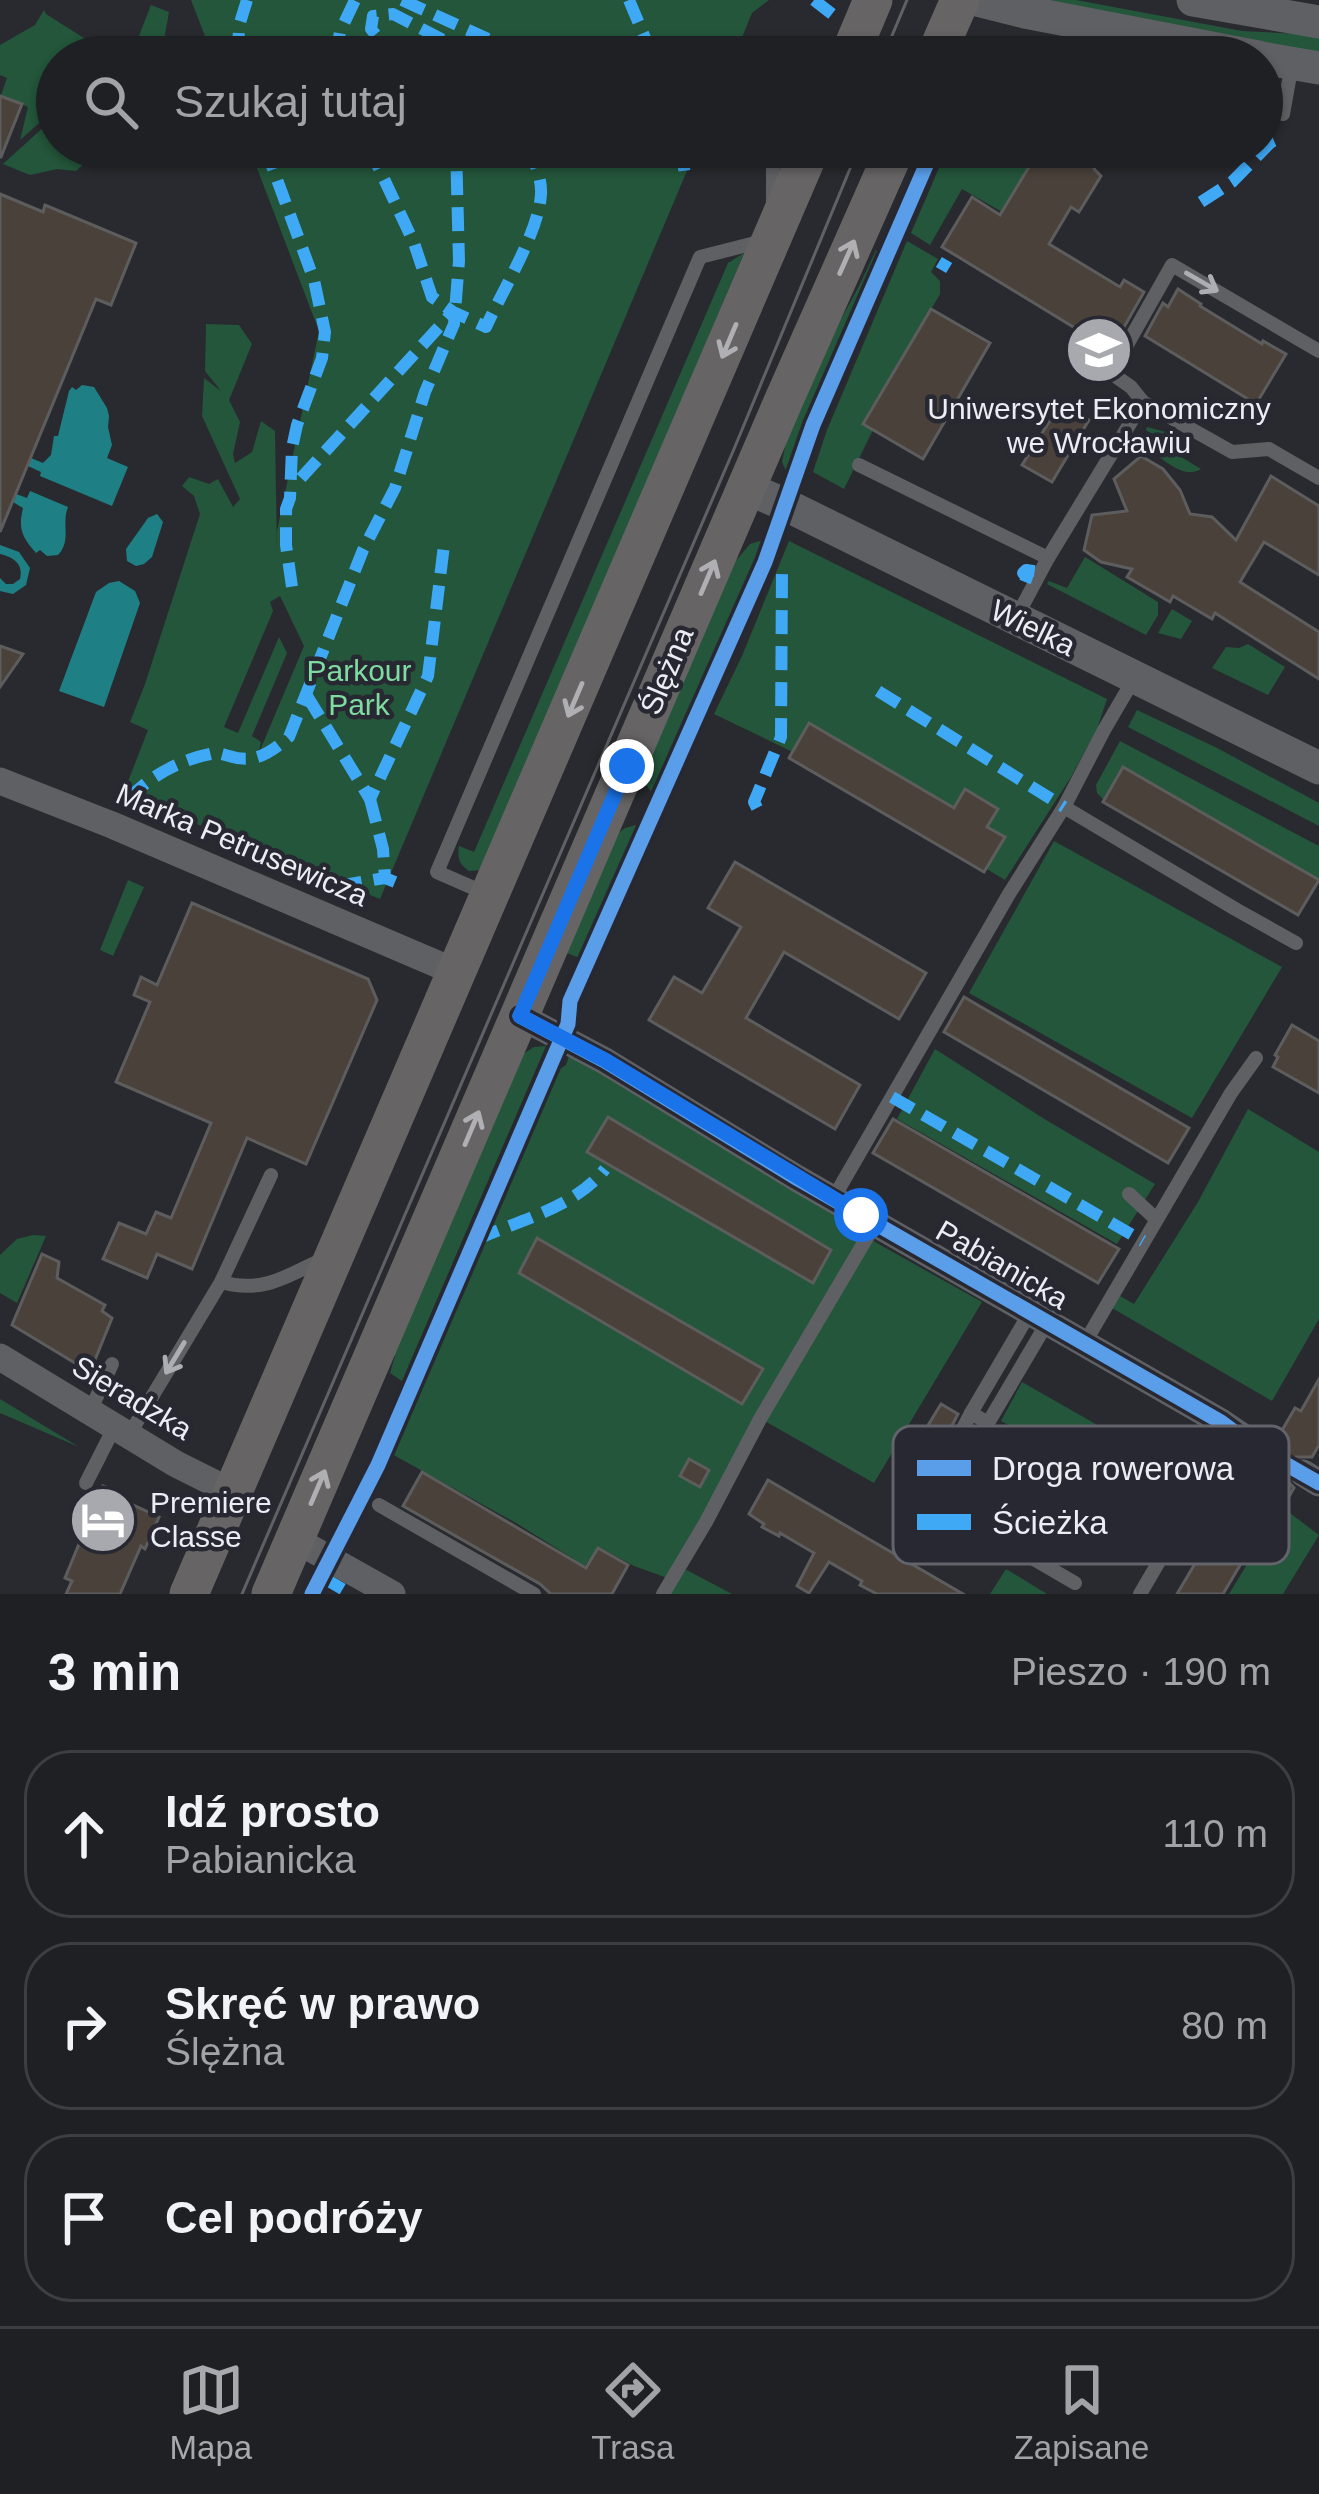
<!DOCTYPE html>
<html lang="pl">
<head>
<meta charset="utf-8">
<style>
  :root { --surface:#1f2023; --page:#27282b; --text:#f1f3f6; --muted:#a1a3a6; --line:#3c3e41; --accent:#a8a9ae }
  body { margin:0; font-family:Arial,sans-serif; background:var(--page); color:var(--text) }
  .stop { position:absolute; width:36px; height:36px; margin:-27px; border:9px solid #1a73e8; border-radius:50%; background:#fff }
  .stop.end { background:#1a73e8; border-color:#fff; box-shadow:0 3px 12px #0008 }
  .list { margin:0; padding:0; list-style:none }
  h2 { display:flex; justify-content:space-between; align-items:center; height:156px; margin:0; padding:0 48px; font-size:51px }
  h2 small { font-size:39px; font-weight:400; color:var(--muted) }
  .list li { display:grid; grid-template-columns:78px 1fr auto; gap:36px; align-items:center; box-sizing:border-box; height:168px; margin:0 24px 24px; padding:0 24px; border:3px solid var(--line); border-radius:48px }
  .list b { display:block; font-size:45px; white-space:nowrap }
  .list p { margin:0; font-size:39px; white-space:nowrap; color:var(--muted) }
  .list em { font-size:39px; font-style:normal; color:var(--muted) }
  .icon { flex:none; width:66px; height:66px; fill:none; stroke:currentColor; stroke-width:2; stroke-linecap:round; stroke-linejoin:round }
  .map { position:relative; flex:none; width:1319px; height:1594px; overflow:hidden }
  .search { position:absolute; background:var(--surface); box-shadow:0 3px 9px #0004; left:36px; right:36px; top:36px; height:132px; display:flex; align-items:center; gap:30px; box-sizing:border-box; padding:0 42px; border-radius:66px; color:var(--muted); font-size:45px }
  .sheet { height:732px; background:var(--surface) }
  nav { display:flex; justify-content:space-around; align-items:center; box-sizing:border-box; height:168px; border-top:3px solid var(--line); background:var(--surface); font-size:33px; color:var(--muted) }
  nav a { display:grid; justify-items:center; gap:6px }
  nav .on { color:var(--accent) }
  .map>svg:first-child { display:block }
  .green { fill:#23563a; fill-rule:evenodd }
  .water { fill:#1e8084 }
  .building { fill:#49413a; stroke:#5e5d5e; stroke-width:3 }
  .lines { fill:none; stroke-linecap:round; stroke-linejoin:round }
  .service { stroke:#5f6064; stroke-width:14 }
  .minor { stroke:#5f6064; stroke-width:27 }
  .tertiary { stroke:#5f6064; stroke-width:33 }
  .secondary { stroke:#666464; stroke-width:39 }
  .tram { stroke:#606166; stroke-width:3 }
  .quiet { stroke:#3fa9f5; stroke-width:12; stroke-dasharray:24 12; stroke-linecap:butt }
  .cycleway-casing { stroke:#272831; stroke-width:22 }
  .cycleway { stroke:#5a9eea; stroke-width:15 }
  .oneway { stroke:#b0afb3 }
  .oneway2 { stroke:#adaeb3 }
  .route { stroke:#1a73e8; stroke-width:15 }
  .labels { text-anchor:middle; stroke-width:9; stroke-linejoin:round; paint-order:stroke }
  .poi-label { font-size:30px; fill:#ecedf3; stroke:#272831 }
  .street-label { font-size:30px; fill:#ecedf3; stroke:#272831 }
  .park-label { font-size:30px; fill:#7edba1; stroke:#272831 }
  .key { fill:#272831; stroke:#62636b; stroke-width:3 }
  .key-label { font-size:33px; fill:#ecedf3 }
</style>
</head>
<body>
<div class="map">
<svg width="1319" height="1594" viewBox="0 0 1319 1594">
  <rect width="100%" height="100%" fill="#292a2f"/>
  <g class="green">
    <polygon points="191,0 769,0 752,13 734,57 213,57"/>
    <polygon points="1039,0 1076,0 1242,31 1319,35 1319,56"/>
    <polygon points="151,5 169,12 161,56 134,57 133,51"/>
    <polygon points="44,10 46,14 109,54 107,57 57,57 57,107 20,140 28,107 1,95 7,78 0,75 0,45 35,25"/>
    <polygon points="57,115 57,147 92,147 89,159 76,171 57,169 30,175 3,164"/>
    <path d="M249,147H697L380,899L123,794L148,730L130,722L145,684L200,514L194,496L182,486L189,477L209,484L218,479L233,507L240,499L202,416L204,378L221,391L205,371L206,324L239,325L252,344L229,400L240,422L233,454L235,463L252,452L261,421L275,431L277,553V531L319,331ZM280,596L304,646L258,755L261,742L252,736L287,653L279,637L238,733L224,727L273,611L270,602Z"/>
    <polygon points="948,147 1041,147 1002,212 962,189 930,245 911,233"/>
    <polygon points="907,241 938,259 931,272 940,281 940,294 864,424 873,430 844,489 813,472 827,430"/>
    <polygon points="876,250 883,252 789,478 782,462 786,442 811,375 859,286"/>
    <path d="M744,253L482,870L469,871C459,864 457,858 459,846L474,852L728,263Z"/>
    <path d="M1147,427L1177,435L1173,452L1201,469C1183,480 1164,459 1148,449L1155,436L1146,430Z"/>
    <polygon points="766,539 734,623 655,797 644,782 643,767 729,569 750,544"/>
    <polygon points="789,541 1107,699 1097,729 1071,777 1005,880 799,755 714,714 742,656"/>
    <polygon points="1085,557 1158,602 1158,615 1146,635 1047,584 1049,581 1067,588"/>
    <polygon points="1172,609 1192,621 1181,639 1158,633"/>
    <polygon points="1248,644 1285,667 1268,695 1212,668 1226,647 1239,648"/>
    <polygon points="1137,710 1217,748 1319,803 1319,826 1128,727"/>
    <polygon points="1120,741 1319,846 1319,880 1124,767 1104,800 1097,793 1096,785"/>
    <polygon points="643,823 585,960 564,952 613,837 625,828"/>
    <polygon points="1054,841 1282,967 1192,1118 969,993"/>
    <polygon points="128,880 144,887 113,956 100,950"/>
    <polygon points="546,1046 402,1381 390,1373 395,1356 390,1353 523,1054 534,1047"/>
    <polygon points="935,1049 1046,1120 1155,1184 1117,1244 897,1119"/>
    <polygon points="570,1054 856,1224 875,1242 982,1302 874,1483 761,1419 681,1567 732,1594 666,1594 673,1580 634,1566 599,1547 585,1566 516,1523 390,1453 552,1074 566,1065"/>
    <polygon points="1248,1109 1319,1152 1319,1319 1272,1401 1112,1308 1120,1296 1134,1304 1198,1202"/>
    <polygon points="33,1235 46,1236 17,1303 0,1293 0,1255 17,1239"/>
    <polygon points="1022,1382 1143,1451 1121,1489 1001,1421"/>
    <polygon points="0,1399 79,1447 0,1413"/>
    <polygon points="1282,1507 1319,1535 1283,1594 1229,1594"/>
    <polygon points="1006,1569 1047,1594 990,1594"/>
  </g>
  <g class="water">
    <polygon points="82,385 94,387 107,408 109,416 108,427 112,445 107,458 128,467 112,506 40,476 41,472 28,466 31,458 43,463 51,455 54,436 58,436 69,391 72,387 76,390"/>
    <path d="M30,491L68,507C61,524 72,540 58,555L47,556L40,550L36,553C22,537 18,529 23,508L13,502L16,494L27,498Z"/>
    <polygon points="157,514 163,522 152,557 144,564 136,566 127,561 126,549 148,518"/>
    <path d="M0,545L19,552L30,568L26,585L13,594L0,591V578L6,584H13L20,579C24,564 13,557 0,554Z"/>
    <polygon points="119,581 135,591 140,603 104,707 59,691 96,592 109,583"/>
  </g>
  <g class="building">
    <polygon points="0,96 22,104 1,157 0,157"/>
    <polygon points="1041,147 1108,147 1094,169 1101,176 1079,212 1071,207 1049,244 1120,287 1124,280 1144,292 1111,350 942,247 972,197 1000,215"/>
    <polygon points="0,194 43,212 45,205 136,243 111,305 96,299 0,532"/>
    <polygon points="1178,289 1201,304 1200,306 1262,344 1263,341 1286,354 1256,404 1145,336 1163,303 1168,307"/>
    <polygon points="931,309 990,343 923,459 863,424"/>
    <polygon points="1061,403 1089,420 1052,482 1022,465"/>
    <polygon points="1141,456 1163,469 1180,490 1190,514 1212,517 1236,540 1271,476 1319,506 1319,575 1264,542 1240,582 1319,632 1319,679 1215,613 1212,619 1173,596 1170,602 1127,577 1132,569 1101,562 1084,550 1092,515 1127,511 1114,479"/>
    <polygon points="0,646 23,654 0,687"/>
    <polygon points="809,723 954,808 965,789 998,809 987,827 1005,837 984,872 789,758"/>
    <polygon points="1123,767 1319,880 1298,915 1103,802"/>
    <polygon points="735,862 926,973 899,1019 784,952 746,1018 860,1085 835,1129 649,1020 674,977 702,993 741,927 708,908"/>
    <polygon points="192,903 368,979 377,1000 306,1164 247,1138 192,1269 157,1254 147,1278 103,1259 119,1223 146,1234 156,1212 171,1218 211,1123 116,1082 150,1002 134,995 141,977 157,985"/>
    <polygon points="964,997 1189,1128 1168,1163 944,1032"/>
    <polygon points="1292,1025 1319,1041 1319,1093 1273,1067 1278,1057 1275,1055"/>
    <polygon points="608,1117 831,1250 813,1283 587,1152"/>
    <polygon points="893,1119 1119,1249 1098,1283 873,1153"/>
    <polygon points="537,1238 763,1369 742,1404 519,1273"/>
    <polygon points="42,1254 59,1262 57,1278 105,1305 102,1311 112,1318 90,1372 12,1325"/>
    <polygon points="1319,1379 1319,1445 1312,1457 1296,1457 1287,1465 1287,1480 1294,1488 1284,1505 1278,1501 1223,1594 1177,1594 1244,1481 1246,1483 1258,1469 1268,1472 1282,1465 1286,1454 1284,1445 1277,1439 1295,1408 1301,1411"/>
    <polygon points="941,1404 958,1414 937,1454 934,1452 920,1478 902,1468"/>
    <polygon points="689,1459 709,1470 700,1487 680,1476"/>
    <polygon points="422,1472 586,1568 598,1548 628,1565 612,1594 551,1594 540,1584 403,1506"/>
    <polygon points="768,1480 867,1538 963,1594 877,1594 860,1585 862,1581 829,1562 809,1593 797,1586 814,1553 780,1533 779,1536 762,1527 764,1524 749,1514"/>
    <polygon points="103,1486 120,1493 118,1498 159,1517 145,1549 141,1546 120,1594 66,1594 72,1581 65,1578"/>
  </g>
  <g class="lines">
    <g class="service">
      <polyline points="1283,114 1292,64"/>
      <polyline points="773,147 773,202"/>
      <polyline points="1143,402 1232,452 1269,449 1319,478"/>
      <polyline points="859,465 1048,558"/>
      <polyline points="1016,618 1048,558 1143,402 1131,387 1111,373 1172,265 1319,351"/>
      <polyline points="1064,807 1237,910 1296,943"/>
      <polyline points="485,893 437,872 700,257 759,242 765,245"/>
      <polyline points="1129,1194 1156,1219"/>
      <polyline points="833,1199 1009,894 1064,807 1104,730 1135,677"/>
      <path d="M221,1282C263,1294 287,1276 325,1258"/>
      <polyline points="1029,1314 971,1413 927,1497 1075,1583"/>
      <polyline points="1084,1344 1231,1093 1256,1058"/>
      <polyline points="90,1411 112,1364"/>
      <polyline points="971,1413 988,1423 1047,1323"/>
      <polyline points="129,1435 221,1282 271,1175"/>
      <polyline points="86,1483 115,1426"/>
      <polyline points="379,1505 534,1594"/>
      <polyline points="663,1594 706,1522 760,1419 875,1224"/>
      <polyline points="1140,1594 1234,1433"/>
    </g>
    <g class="minor">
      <polyline points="0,781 112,825 458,973"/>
      <polyline points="520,1016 605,1061 798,1179 1221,1422 1268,1454"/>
      <polyline points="0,1357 176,1464 232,1492"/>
      <polyline points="1303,1473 1319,1483"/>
      <polyline points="296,1540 392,1594"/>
    </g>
    <g class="tertiary">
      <polyline points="977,0 1025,12 1258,57"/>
      <polyline points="1193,0 1319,22"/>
      <polyline points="1262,58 1319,68"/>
      <polyline points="746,488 786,505 1319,768"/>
    </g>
    <g class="secondary">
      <polyline points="849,57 873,0"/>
      <polyline points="935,57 960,0"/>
      <polyline points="189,1594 811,147"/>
      <polyline points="271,1594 783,402 896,147"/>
    </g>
    <g class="tram">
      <polyline points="883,57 907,0"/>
      <polyline points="242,1594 734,449 859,147"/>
    </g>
    <g class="quiet">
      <polyline points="402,0 488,39"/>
      <polyline points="629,0 653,57"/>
      <polyline points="814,0 832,14"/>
      <polyline points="238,57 239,26 247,0"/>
      <polyline points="336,57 340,32 355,0"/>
      <polyline points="353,57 355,45 385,46"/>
      <polyline points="403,57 385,46 371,29 373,16 393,14 451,44 465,57"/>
      <polyline points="265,147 314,280 325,332 322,358 297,425 292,448 290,498 286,509 286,545 293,594"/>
      <path d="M369,147L414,243L432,297L453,312L486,327C502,291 539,232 541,194C542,179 534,162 530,147"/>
      <polyline points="681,147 686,182"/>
      <polyline points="1201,202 1232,182 1271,142 1283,137"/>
      <polyline points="941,270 947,260"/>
      <polyline points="301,478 449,316"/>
      <polyline points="1025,582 1027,577 1023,573 1026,570 1041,572"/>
      <polyline points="878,691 1064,807"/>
      <polyline points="307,696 370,799 428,676 444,545"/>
      <polyline points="370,799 383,849 385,878 395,882"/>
      <path d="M128,800C148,777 180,760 210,754C218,752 221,754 229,756C254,764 269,754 289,737L363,550L395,488L425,392L454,324L459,261L456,147"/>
      <polyline points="757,808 754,802 781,737 782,570"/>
      <polyline points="338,886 385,878"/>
      <polyline points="892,1097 1143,1241"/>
      <path d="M476,1235L482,1237C524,1219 576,1206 605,1169"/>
      <polyline points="322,1577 351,1594"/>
    </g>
    <g class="cycleway-casing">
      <g id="cycleway">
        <polyline points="520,1016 605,1061 798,1179 1221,1422 1252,1445 1319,1483"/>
        <polyline points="312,1594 378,1465 568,1024 570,1001 765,562 813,425 934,147"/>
      </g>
    </g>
    <use href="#cycleway" class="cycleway"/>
  </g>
  <defs><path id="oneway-shaft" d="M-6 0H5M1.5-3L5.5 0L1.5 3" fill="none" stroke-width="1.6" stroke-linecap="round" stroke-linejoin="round" transform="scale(3)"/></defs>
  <g class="oneway">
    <use href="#oneway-shaft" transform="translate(847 257) rotate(-66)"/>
    <use href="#oneway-shaft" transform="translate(729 341) rotate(113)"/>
    <use href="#oneway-shaft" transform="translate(708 577) rotate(-67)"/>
    <use href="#oneway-shaft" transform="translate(575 700) rotate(113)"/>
    <use href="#oneway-shaft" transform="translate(472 1128) rotate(-67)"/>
    <use href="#oneway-shaft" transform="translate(318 1487) rotate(-67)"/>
  </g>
  <g class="oneway2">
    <use href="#oneway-shaft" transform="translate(1202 282) rotate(30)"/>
    <use href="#oneway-shaft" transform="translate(175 1358) rotate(121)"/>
  </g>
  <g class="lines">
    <polyline class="route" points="627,766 520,1016 605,1060 861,1215"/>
  </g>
  <defs>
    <g id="university-disc" transform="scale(3.45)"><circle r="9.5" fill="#a8a9ae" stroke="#272831"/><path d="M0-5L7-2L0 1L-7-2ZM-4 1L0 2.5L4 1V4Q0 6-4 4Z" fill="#fff"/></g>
    <g id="hotel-disc" transform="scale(3.45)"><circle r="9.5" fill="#a8a9ae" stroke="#272831"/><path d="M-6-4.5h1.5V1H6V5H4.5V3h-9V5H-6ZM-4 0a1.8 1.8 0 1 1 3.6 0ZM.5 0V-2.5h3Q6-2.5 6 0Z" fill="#fff"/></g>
  </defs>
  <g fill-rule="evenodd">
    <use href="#university-disc" x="1099" y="350"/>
    <use href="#hotel-disc" x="103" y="1520"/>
  </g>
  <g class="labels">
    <g class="poi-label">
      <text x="1099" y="419">Uniwersytet Ekonomiczny<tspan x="1099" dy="34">we Wrocławiu</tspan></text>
      <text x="150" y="1513" text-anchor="start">Premiere<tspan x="150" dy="34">Classe</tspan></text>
    </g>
    <g class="street-label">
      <text transform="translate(1033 628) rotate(26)" y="10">Wielka</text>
      <text transform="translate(667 671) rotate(-67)" y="10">Ślężna</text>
      <text transform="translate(242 845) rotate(23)" y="10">Marka Petrusewicza</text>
      <text transform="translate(1002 1265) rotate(30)" y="10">Pabianicka</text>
      <text transform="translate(132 1398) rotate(31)" y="10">Sieradzka</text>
    </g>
    <g class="park-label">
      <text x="359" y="681">Parkour<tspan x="359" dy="34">Park</tspan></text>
    </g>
  </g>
  <rect x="893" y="1426" width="396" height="138" rx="18" class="key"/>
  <rect x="917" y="1460" width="54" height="16" fill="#5a9eea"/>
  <rect x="917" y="1514" width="54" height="16" fill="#3fa9f5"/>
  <g class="key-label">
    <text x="992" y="1480">Droga rowerowa</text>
    <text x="992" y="1534">Ścieżka</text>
  </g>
</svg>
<div class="stop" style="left:861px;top:1215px"></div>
<div class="stop end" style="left:627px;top:766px"></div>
<div class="search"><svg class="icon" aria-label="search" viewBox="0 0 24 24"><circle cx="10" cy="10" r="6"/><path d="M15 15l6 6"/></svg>Szukaj tutaj</div>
</div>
<section class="sheet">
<h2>3 min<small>Pieszo · 190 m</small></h2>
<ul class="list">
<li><svg class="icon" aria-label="ahead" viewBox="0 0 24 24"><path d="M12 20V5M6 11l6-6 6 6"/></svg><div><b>Idź prosto</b><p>Pabianicka</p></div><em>110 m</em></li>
<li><svg class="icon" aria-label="right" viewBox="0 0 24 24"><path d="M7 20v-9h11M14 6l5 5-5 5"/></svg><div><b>Skręć w prawo</b><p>Ślężna</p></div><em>80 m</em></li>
<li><svg class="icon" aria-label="arrive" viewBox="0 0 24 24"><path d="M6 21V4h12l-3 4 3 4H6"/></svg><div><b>Cel podróży</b></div></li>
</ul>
</section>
<nav>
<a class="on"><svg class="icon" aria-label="map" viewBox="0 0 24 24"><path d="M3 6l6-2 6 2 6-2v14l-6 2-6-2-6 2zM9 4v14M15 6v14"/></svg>Mapa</a>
<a><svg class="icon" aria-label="directions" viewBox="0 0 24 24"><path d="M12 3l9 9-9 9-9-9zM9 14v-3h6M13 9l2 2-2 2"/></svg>Trasa</a>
<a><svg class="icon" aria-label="saved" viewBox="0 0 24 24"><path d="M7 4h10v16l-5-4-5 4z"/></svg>Zapisane</a>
</nav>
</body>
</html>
